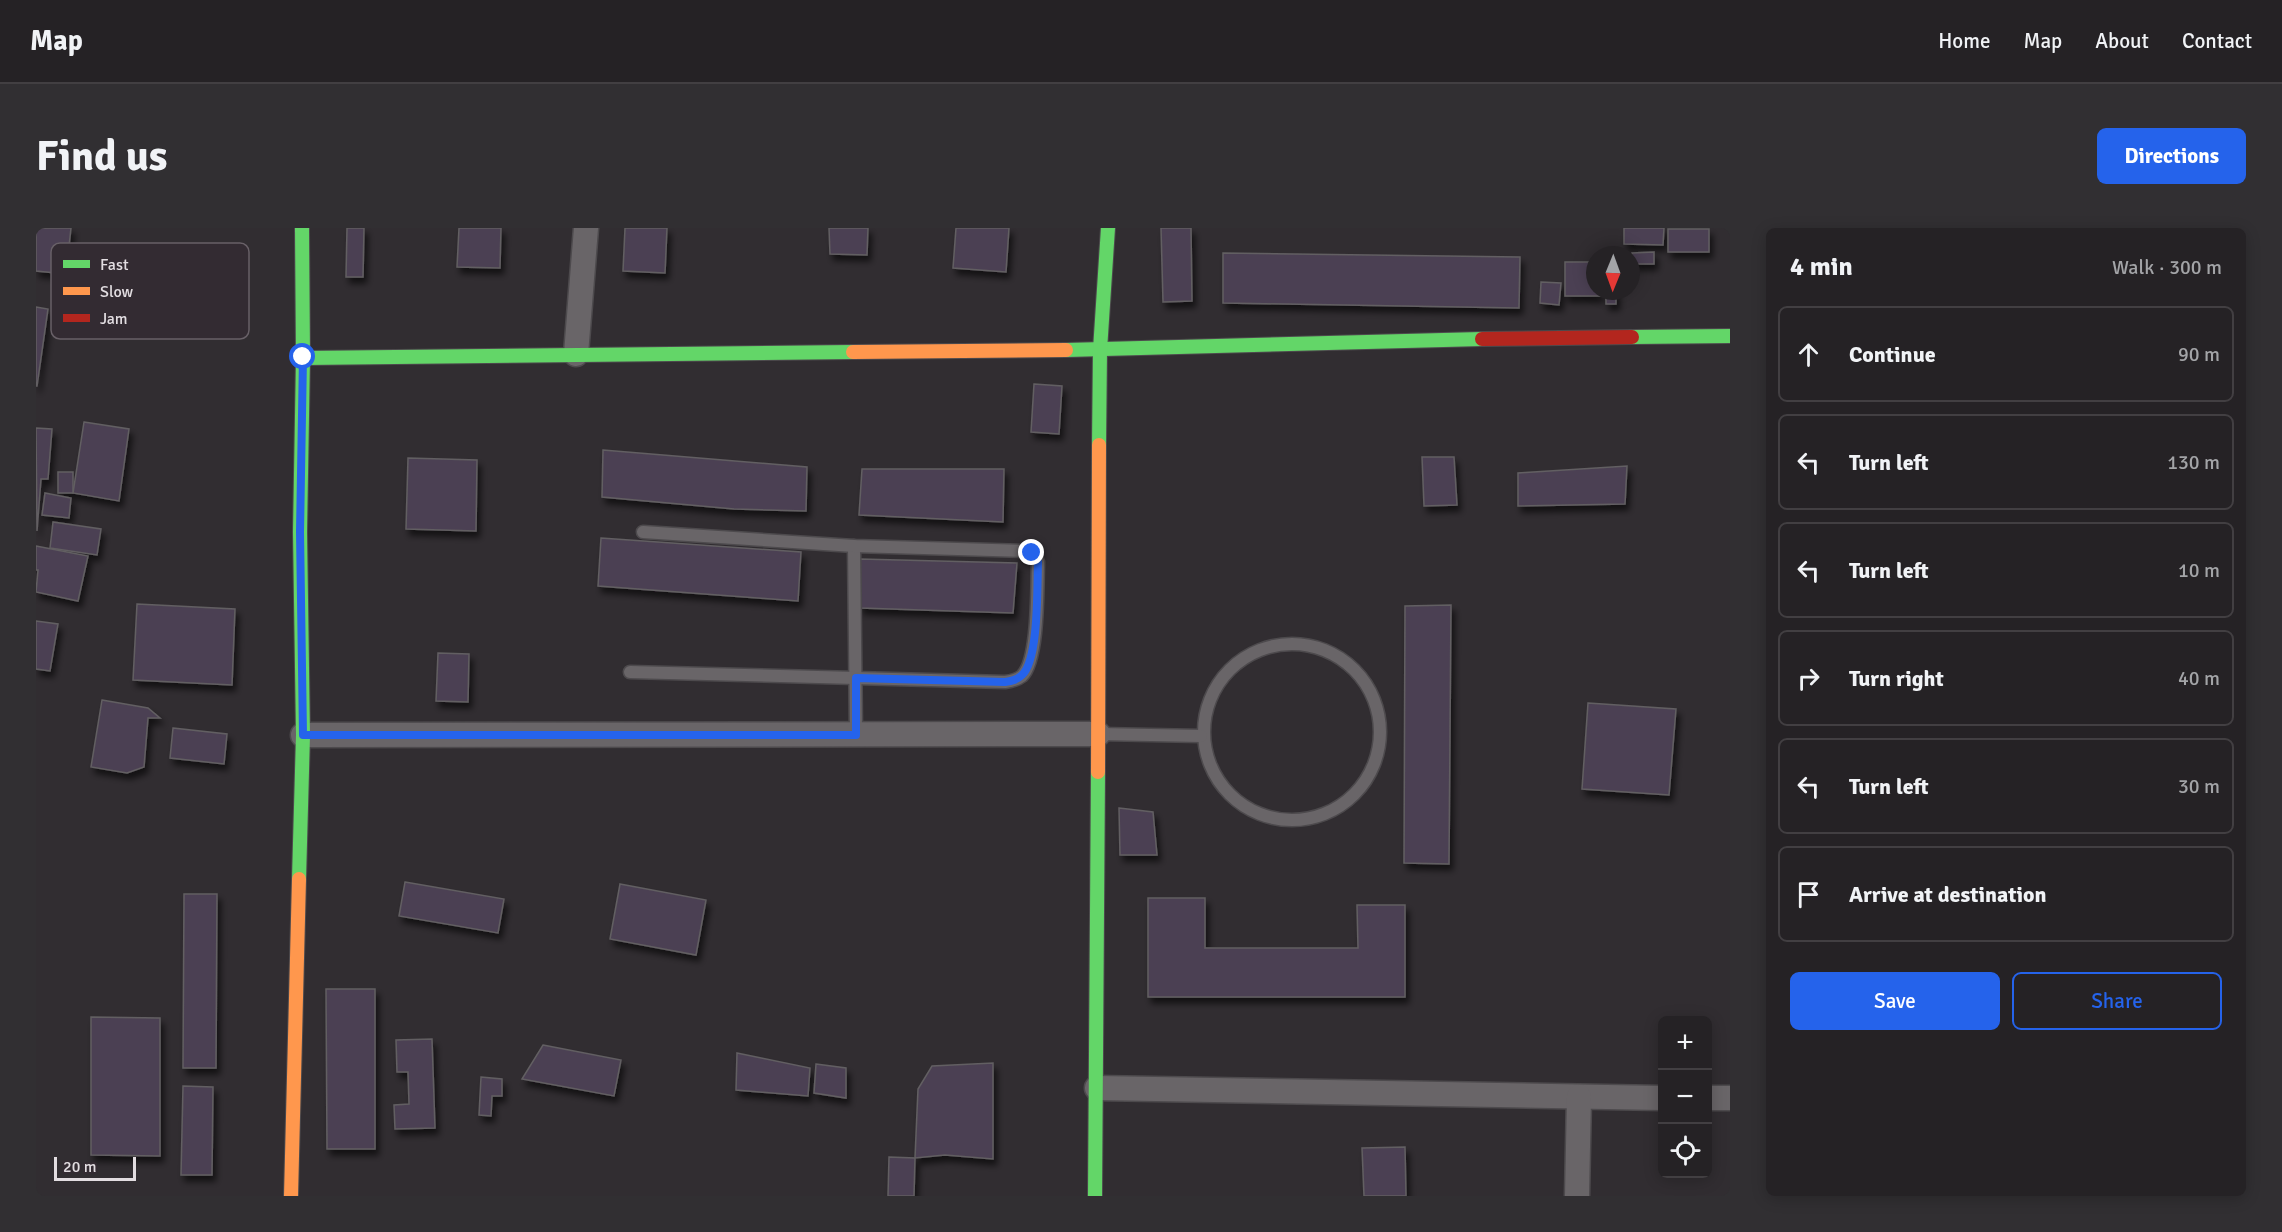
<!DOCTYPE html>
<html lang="en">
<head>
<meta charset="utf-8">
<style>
  :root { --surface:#252225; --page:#312f32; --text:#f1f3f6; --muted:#a3a4a7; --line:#423f42; --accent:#2563eb }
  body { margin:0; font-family:Signika,sans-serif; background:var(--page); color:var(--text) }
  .controls { position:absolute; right:18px; bottom:18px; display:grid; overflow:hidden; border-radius:9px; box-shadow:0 3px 15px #0003 }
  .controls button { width:54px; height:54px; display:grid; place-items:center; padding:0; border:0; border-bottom:2px solid var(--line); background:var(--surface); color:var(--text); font:30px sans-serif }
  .compass { position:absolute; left:1550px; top:18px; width:54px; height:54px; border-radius:50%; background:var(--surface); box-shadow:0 3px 15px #0003; rotate:181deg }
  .scale { position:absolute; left:18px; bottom:15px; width:82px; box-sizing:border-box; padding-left:6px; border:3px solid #e2dde1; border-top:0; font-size:16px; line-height:21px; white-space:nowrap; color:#e2dde1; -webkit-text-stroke:4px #332b32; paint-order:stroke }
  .stop { position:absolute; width:18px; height:18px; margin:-14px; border:4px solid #2563eb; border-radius:50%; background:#fff }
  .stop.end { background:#2563eb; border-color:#fff; box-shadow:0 2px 6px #0008 }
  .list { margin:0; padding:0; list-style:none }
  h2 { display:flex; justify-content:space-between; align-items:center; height:78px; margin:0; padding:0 24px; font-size:26px }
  h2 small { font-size:20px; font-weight:400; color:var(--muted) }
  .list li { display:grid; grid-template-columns:39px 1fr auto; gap:18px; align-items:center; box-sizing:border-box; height:96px; margin:0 12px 12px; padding:0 12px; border:2px solid var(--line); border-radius:9px }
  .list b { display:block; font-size:22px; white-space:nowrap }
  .list em { font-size:20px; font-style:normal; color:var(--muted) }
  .actions { display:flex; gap:12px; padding:18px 24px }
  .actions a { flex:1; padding:14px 0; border:2px solid var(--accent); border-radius:9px; text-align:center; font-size:21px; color:var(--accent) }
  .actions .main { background:var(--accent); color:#fff }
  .icon { flex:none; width:33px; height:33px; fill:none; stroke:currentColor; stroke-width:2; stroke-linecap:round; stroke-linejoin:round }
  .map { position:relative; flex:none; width:1694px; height:968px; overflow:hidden; border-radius:9px }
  header { display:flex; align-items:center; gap:36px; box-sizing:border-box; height:84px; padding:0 30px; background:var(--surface); border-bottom:2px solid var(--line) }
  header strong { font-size:28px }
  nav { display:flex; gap:33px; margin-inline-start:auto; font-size:21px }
  .intro { display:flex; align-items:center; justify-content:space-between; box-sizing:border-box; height:144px; padding:0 36px }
  h1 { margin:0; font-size:42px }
  .button { padding:15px 27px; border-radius:9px; background:var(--accent); color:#fff; font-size:21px; font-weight:700 }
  main { display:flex; gap:36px; padding:0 36px }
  aside { flex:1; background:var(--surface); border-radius:9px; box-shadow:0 3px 15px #0003 }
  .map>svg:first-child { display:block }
  .building { fill:#4c4153; stroke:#625f62; stroke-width:1.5; filter:url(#shadow) }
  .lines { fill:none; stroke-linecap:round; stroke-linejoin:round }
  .lane-casing { stroke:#4d4a4d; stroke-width:15 }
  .street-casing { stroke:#4d4a4d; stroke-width:27 }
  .fast-casing { stroke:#4d4a4d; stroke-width:16 }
  .slow-casing { stroke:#4d4a4d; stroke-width:16 }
  .jam-casing { stroke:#4d4a4d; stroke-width:16 }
  .lane { stroke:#696568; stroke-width:12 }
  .street { stroke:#696568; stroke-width:24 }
  .fast { stroke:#63d668; stroke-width:14 }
  .slow { stroke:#ff974d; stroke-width:14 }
  .jam { stroke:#b3261e; stroke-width:14 }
  .route { stroke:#2563eb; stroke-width:8 }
  .key { fill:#332b32; stroke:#686067; stroke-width:1.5 }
  .key-label { font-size:16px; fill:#e2dde1 }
</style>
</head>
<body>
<header>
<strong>Map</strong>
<nav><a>Home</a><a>Map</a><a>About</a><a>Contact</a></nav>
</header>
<div class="intro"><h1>Find us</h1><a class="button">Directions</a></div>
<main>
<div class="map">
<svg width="1694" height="968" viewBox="0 0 1694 968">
  <defs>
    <filter id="shadow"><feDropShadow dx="3.5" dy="6" stdDeviation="3" flood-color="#0009"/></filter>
  </defs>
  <rect width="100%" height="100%" fill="#312d31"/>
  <g class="building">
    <polygon points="0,0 35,0 30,46 0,43"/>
    <polygon points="311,0 328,0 327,49 310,49"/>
    <polygon points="423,0 465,0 464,40 421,39"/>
    <polygon points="589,0 631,0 629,45 587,43"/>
    <polygon points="793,0 832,0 831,27 794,26"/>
    <polygon points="920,0 973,0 970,44 917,40"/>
    <polygon points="1125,0 1155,0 1156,73 1127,74"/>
    <polygon points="1588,0 1628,0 1627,17 1588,16"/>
    <rect x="1632" y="1" width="41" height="23"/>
    <polygon points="1618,24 1618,36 1596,36 1596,25"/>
    <polygon points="1187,25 1484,29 1483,80 1187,75"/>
    <polygon points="1529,34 1559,34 1559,63 1564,63 1564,68 1529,68"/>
    <polygon points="1505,54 1525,55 1523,77 1504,75"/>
    <rect x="1570" y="63" width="10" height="13"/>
    <polygon points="0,79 12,81 1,158 0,158"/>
    <polygon points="998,156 1026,158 1023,206 995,204"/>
    <polygon points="48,194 93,201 83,273 37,265"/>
    <polygon points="0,200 16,201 12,251 5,251 1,303"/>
    <polygon points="567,222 771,239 770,283 698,281 566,269"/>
    <polygon points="1386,229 1418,229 1421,277 1388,278"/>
    <polygon points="372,230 441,232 440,303 370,301"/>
    <polygon points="1591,238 1589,276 1482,278 1482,245"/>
    <polygon points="826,241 968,241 967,294 823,287"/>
    <rect x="22" y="244" width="15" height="21"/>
    <polygon points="9,265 35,270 33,290 6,287"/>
    <polygon points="17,294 65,301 61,327 14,320"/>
    <polygon points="565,310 765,324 762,373 562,358"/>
    <polygon points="0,318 52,328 42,373 0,364 2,342 0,342"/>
    <polygon points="824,331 981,335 977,385 824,380"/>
    <polygon points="101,376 199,381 196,457 97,452"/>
    <polygon points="1415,377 1413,636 1368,635 1369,378"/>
    <polygon points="0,393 22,396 14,443 0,441"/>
    <polygon points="402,425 433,426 432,474 400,473"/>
    <polygon points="66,472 112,480 124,490 112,490 108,539 91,545 55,539"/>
    <polygon points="1552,475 1640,481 1633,567 1546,561"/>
    <polygon points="137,500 191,506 188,536 134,530"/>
    <polygon points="1083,580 1117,584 1121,627 1084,627"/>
    <polygon points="369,654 468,671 462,705 363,688"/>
    <polygon points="584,656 670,672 660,727 574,711"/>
    <polygon points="148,666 181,666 180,840 147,840"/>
    <polygon points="1112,670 1169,670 1169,720 1322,720 1321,677 1369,677 1369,769 1112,769"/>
    <polygon points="290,761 339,761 339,921 291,921"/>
    <polygon points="55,789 124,790 124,928 55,927"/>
    <polygon points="396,811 399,900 359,901 358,877 373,876 372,844 361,844 360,812"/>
    <polygon points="507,817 585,832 578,868 486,851"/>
    <polygon points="701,825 774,840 772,868 700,862"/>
    <polygon points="957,835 957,931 909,927 879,930 882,861 896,838"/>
    <polygon points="780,836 810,840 810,870 778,865"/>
    <polygon points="445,849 466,851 466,868 456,868 455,888 443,887"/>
    <polygon points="147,858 177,859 176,947 145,947"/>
    <polygon points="1369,919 1370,968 1328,968 1326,920"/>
    <polygon points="853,929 879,930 878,968 852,968"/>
  </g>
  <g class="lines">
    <g class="lane-casing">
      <g id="lane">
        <polyline points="818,318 820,507"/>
        <circle cx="1256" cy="504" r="88"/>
        <path d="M594,444L969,454C976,453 981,452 986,448C1003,432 1001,358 1002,334L1000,329L989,323L818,318L607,304"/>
        <polyline points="1064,506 1165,508"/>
      </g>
    </g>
    <g class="street-casing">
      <g id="street">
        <polyline points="540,126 550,0"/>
        <polyline points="267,507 1062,506"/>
        <polyline points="1061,860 1626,870"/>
        <polyline points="1672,870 1694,870"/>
        <polyline points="1541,968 1543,869"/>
      </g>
    </g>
    <g class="fast-casing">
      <g id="fast">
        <polyline points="1596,109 1694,108"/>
        <polyline points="1030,122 1446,111"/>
        <polyline points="267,130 817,124"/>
        <polyline points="1063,217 1064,122 1072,0"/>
        <polyline points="263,651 267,507 264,304 267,130 266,0"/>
        <polyline points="1059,968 1062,544"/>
      </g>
    </g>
    <g class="slow-casing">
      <g id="slow">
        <polyline points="817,124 1030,122"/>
        <polyline points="1062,544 1063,217"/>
        <polyline points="255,968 263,651"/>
      </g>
    </g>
    <g class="jam-casing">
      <polyline id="jam" points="1446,111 1596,109"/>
    </g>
    <use href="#lane" class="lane"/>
    <use href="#street" class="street"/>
    <use href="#fast" class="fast"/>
    <use href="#slow" class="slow"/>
    <use href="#jam" class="jam"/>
  </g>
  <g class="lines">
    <path class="route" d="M267,129L264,304L267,507H820V450L969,454C976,453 981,452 986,447C1003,432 1001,358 1002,334L996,325"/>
  </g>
  <rect x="15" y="15" width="198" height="96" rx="9" class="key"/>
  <rect x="27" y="32" width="27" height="8" fill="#63d668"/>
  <rect x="27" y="59" width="27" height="8" fill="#ff974d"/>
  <rect x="27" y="86" width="27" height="8" fill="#b3261e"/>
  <g class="key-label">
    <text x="64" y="42">Fast</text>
    <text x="64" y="69">Slow</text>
    <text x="64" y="96">Jam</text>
  </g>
</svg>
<div class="controls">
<button>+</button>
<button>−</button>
<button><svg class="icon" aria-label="locate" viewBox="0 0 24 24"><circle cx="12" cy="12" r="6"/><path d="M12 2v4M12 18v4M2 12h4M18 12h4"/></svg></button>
</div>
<svg class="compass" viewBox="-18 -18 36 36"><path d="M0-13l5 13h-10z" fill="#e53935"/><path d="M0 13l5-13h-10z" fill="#a3a4a7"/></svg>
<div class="scale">20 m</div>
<div class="stop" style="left:267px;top:129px"></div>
<div class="stop end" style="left:996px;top:325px"></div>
</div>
<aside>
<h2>4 min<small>Walk · 300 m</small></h2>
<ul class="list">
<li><svg class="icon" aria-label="ahead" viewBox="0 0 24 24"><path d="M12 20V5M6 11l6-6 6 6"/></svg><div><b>Continue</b></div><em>90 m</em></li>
<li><svg class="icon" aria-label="left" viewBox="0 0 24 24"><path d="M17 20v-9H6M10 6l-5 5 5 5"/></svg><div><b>Turn left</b></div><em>130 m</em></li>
<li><svg class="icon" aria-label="left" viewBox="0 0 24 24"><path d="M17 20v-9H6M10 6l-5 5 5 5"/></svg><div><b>Turn left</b></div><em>10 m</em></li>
<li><svg class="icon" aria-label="right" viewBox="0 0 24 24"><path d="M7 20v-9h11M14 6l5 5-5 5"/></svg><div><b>Turn right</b></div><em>40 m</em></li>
<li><svg class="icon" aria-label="left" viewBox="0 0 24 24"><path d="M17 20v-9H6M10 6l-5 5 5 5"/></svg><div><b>Turn left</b></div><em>30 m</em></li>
<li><svg class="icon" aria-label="arrive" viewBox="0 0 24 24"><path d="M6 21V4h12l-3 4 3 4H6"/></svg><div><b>Arrive at destination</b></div></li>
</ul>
<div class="actions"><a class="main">Save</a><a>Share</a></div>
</aside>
</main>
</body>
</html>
